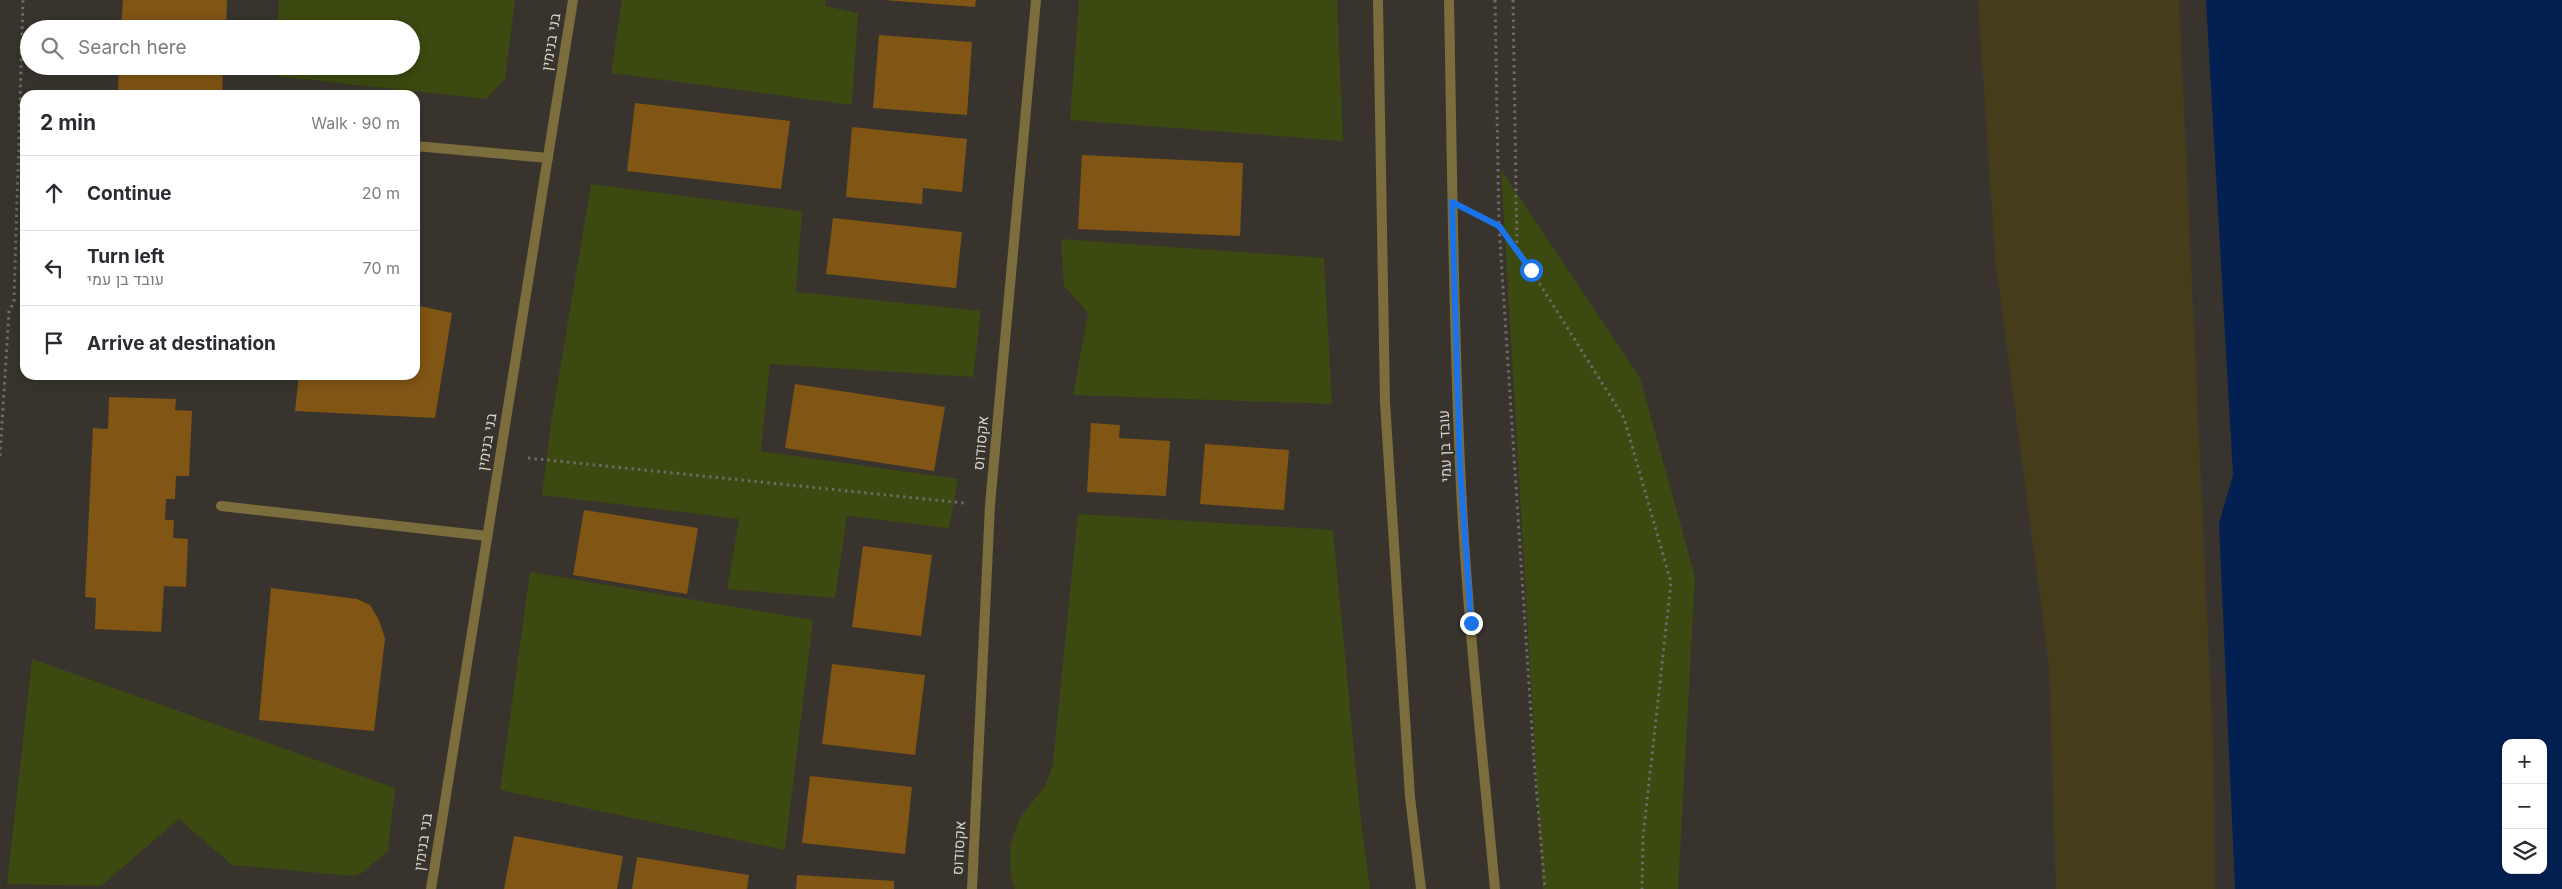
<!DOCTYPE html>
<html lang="en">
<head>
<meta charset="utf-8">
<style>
  :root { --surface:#fff; --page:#f2f2f3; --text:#2b2b33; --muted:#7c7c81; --line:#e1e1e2 }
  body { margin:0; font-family:Inter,Heebo,sans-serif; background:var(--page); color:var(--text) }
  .controls { position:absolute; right:15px; bottom:15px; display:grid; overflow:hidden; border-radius:10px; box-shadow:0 2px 12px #0003 }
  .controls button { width:45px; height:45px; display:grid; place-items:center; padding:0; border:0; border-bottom:1px solid var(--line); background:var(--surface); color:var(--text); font:25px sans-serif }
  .stop { position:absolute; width:15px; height:15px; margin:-11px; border:4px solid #1a73e8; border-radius:50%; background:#fff }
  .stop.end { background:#1a73e8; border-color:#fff; box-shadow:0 1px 5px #0008 }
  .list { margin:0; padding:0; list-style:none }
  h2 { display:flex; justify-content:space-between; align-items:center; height:65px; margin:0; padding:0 20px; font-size:21px }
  h2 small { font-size:16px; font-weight:400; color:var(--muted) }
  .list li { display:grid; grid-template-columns:32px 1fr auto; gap:15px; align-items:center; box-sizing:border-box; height:75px; padding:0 20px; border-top:1px solid var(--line) }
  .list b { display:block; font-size:19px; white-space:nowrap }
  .list p { margin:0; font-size:16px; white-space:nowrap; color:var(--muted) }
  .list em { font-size:16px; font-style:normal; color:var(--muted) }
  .icon { flex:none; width:28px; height:28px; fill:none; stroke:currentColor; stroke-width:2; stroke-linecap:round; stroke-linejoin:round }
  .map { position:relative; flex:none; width:2562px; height:889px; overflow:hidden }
  .search { position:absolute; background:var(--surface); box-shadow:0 2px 12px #0003; left:20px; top:20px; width:400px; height:55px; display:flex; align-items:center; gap:12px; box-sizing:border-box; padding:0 18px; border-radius:28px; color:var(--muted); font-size:19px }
  .panel { position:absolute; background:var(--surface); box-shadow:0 2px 12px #0003; left:20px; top:90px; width:400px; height:290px; border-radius:15px }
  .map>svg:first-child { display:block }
  .green { fill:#3c4910 }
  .sand { fill:#453c1c }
  .water { fill:#022051; fill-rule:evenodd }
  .building { fill:#815514 }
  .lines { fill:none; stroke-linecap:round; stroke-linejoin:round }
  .path { stroke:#6e6a64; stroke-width:3; stroke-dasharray:2.5 4; stroke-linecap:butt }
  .minor { stroke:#7c6d3c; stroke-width:10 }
  .route { stroke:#1a73e8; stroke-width:6 }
  .labels { text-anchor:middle; stroke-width:4; stroke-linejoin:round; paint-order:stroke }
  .street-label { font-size:15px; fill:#d4d1cc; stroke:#38342d }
</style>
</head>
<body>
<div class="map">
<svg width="2562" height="889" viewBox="0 0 2562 889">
  <rect width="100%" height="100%" fill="#38342d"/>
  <g class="green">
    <polygon points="279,0 515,0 505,79 486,99 275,76 276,66 411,66 411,29 277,29"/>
    <polygon points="622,0 825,0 825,6 858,13 852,105 611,73"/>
    <polygon points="1079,0 1337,0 1343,141 1070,120"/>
    <polygon points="1501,170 1640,378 1695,577 1678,889 1543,889"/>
    <polygon points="591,184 802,211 796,292 981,311 973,377 770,364 761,451 958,479 949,528 847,516 835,598 727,589 739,519 542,495 551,422"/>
    <polygon points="1061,239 1324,258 1332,404 1073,395 1088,313 1064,286"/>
    <polygon points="1078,514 1333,530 1360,813 1370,889 1015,889 1011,878 1010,846 1019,819 1045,786 1053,764"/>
    <polygon points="530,572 813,620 785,850 500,790"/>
    <polygon points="32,659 395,788 388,851 362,873 353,876 232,865 179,819 101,886 7,884"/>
  </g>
  <polygon class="sand" points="1978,0 2179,0 2214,768 2215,889 2056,889 2049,666 1995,258"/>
  <path class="water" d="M2206,0H2562V889H2235L2219,523L2233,475ZM2506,743H2543V870H2506Z"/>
  <g class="building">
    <polygon points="123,0 227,0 226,29 121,29"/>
    <polygon points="884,0 976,0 975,7"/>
    <polygon points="879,35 972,42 967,115 873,108"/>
    <polygon points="119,66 223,66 222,95 118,91"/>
    <polygon points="635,103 790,121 781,189 627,171"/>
    <polygon points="852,127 967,139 962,192 923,188 922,204 846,197"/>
    <polygon points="1082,155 1243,163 1240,236 1078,229"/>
    <polygon points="833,218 962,232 956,288 826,274"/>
    <polygon points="415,305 452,313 435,418 295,411 299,375 415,375"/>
    <polygon points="795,384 945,407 934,471 785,448"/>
    <polygon points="109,397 176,399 175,410 192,411 189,476 176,476 175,499 166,499 165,520 174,520 173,538 188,539 186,587 164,586 161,632 95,629 96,598 85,597 93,428 108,429"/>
    <polygon points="1091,423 1120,425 1119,438 1170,441 1166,496 1087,492"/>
    <polygon points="1205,444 1289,450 1284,510 1200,504"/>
    <polygon points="584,510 698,528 687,594 573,575"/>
    <polygon points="863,546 932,555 921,636 852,627"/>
    <polygon points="271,588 357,599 370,605 379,620 385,639 374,731 259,720"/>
    <polygon points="832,664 925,675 915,755 822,744"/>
    <polygon points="810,776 912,787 905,854 802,843"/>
    <polygon points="514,836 623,856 617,889 504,889"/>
    <polygon points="637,857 749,875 747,889 632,889"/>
    <polygon points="797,875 894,881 894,889 796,889"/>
  </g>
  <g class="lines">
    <g class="path">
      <polyline points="1495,0 1499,226 1534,761 1545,889"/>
      <polyline points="1513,0 1517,251"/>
      <polyline points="1480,217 1499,226 1531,270 1624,418 1671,582 1643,837 1642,889"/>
      <polyline points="0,456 9,311 14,302 23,0"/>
      <polyline points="528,458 964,503"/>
    </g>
    <g class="minor">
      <polyline points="1378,0 1385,402 1410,797 1421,889"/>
      <path d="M1449,0C1452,155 1453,310 1460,465C1466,607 1482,748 1495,889"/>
      <polyline points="415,146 548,158"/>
      <polyline points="221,506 487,536"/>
      <polyline points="431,889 573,0"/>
      <polyline points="972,889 990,505 1036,0"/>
    </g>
  </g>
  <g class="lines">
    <polyline class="route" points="1471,623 1460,466 1452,202 1499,226 1531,270"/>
  </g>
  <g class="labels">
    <g class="street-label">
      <text transform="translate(551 42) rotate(-81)" y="5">בני בנימין</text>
      <text transform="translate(487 442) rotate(-81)" y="5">בני בנימין</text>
      <text transform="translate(981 443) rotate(-85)" y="5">אקסודוס</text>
      <text transform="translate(1445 446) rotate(-92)" y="5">עובד בן עמי</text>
      <text transform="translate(423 842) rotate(-82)" y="5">בני בנימין</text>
      <text transform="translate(959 848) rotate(-87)" y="5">אקסודוס</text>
    </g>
  </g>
</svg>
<div class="controls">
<button>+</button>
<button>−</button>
<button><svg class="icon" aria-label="layers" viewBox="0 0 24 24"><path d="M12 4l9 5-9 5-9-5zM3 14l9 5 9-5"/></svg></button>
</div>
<div class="stop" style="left:1531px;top:270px"></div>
<div class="stop end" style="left:1471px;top:623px"></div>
<div class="search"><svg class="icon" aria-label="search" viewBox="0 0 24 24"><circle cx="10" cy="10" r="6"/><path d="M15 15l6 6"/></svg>Search here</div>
<section class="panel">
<h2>2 min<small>Walk · 90 m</small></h2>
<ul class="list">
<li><svg class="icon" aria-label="ahead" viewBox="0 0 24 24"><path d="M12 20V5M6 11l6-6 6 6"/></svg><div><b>Continue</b></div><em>20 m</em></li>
<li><svg class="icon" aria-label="left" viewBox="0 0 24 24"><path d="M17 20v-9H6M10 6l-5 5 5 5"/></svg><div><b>Turn left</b><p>עובד בן עמי</p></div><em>70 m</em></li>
<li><svg class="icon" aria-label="arrive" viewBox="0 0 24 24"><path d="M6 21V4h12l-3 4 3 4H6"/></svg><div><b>Arrive at destination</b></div></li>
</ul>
</section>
</div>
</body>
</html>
